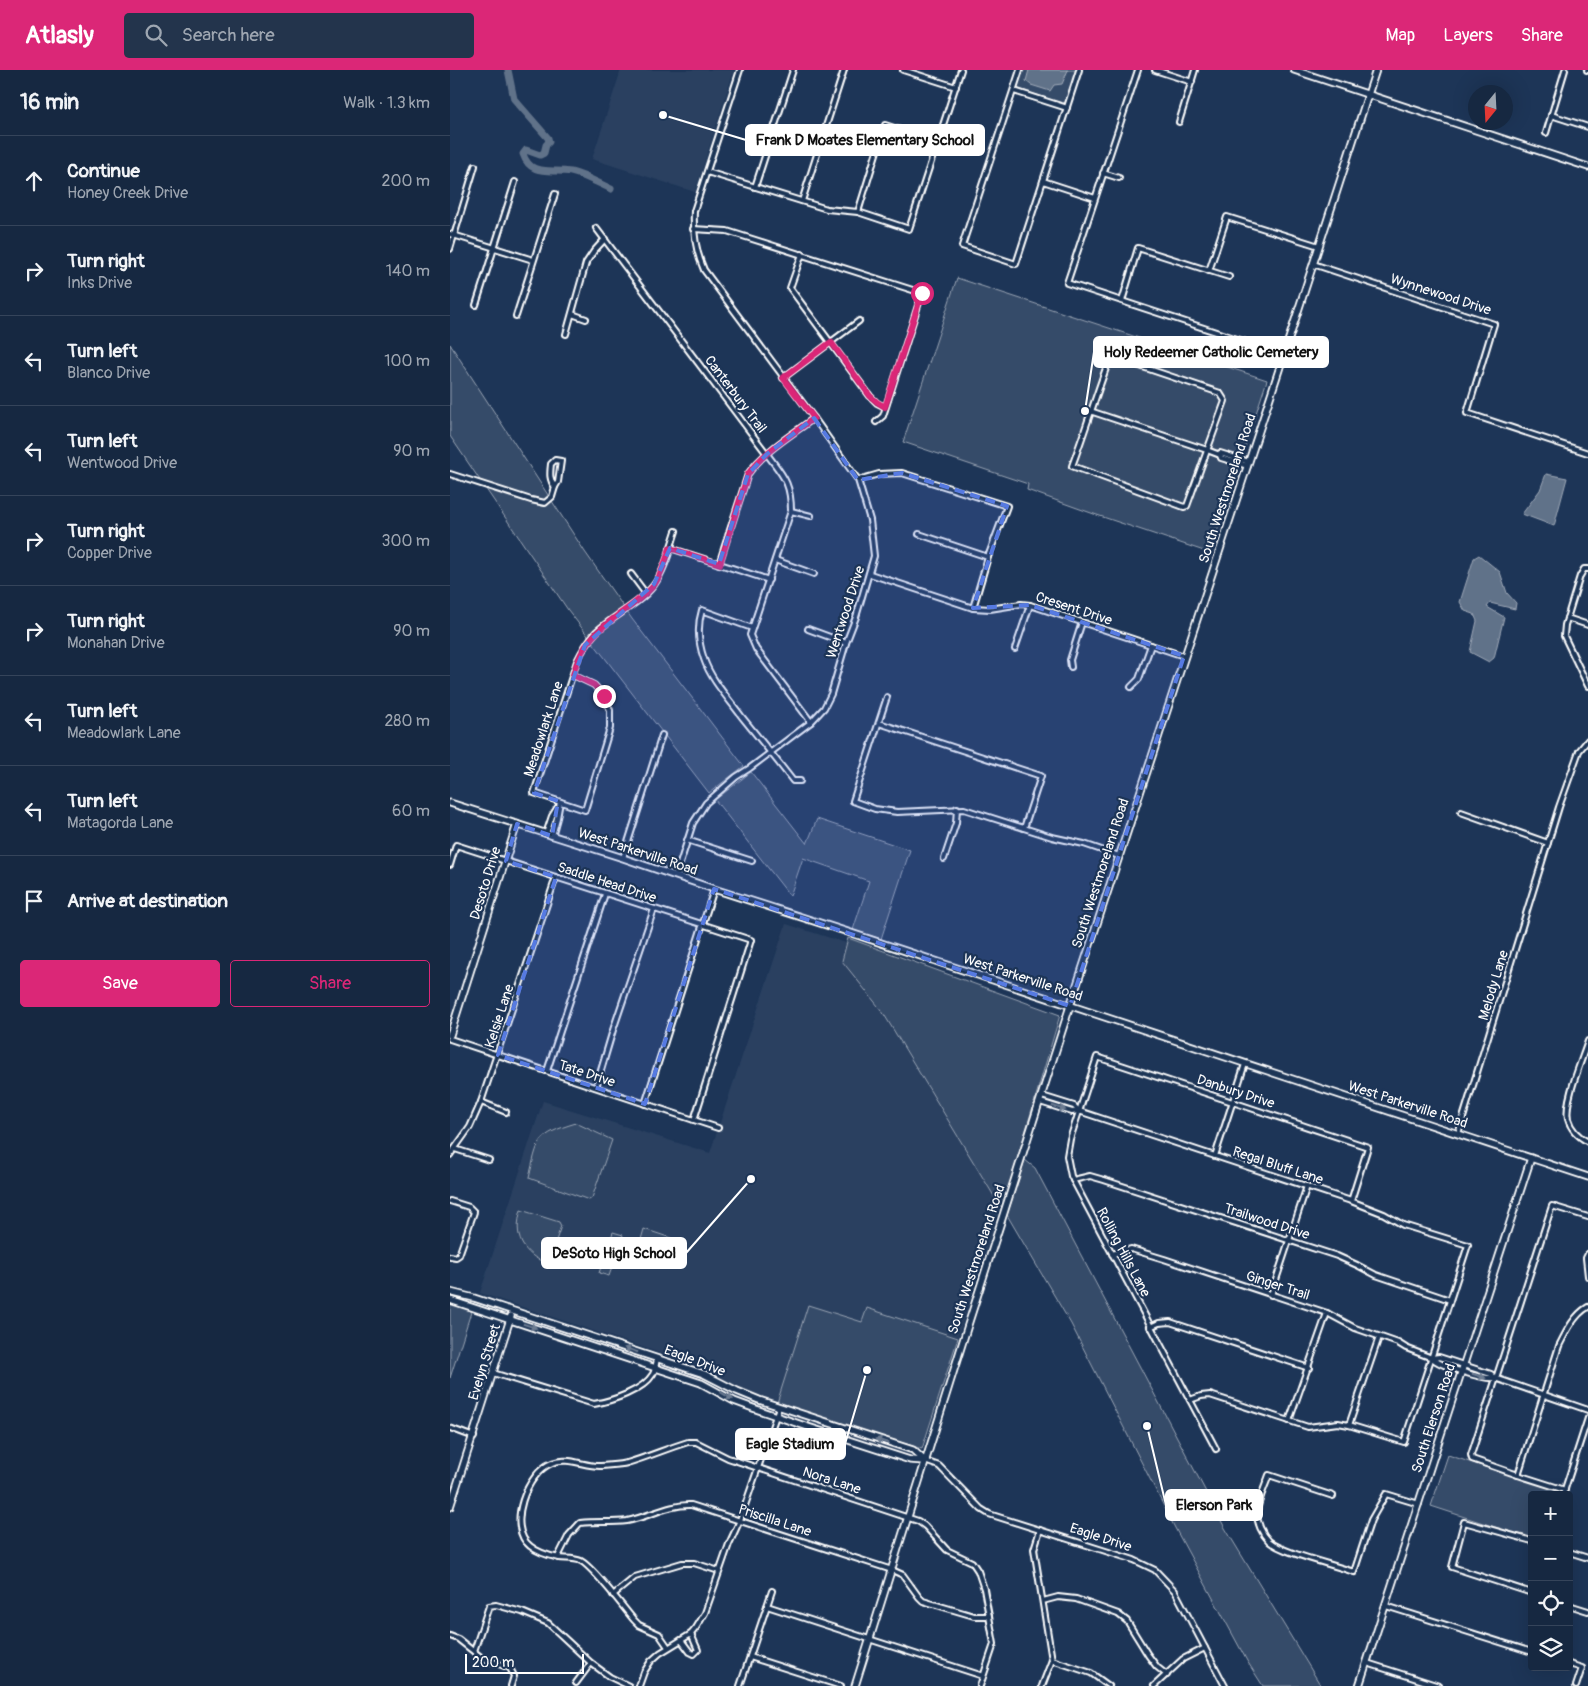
<!DOCTYPE html>
<html lang="en">
<head>
<meta charset="utf-8">
<style>
  :root { --surface:#162841; --page:#23344c; --text:#f1f3f6; --muted:#9ea6b1; --line:#35445a; --accent:#db2777 }
  body { margin:0; font-family:Pangolin,sans-serif; background:var(--page); color:var(--text) }
  .controls { position:absolute; right:15px; bottom:15px; display:grid; overflow:hidden; border-radius:5px; box-shadow:0 5px 20px #0002 }
  .controls button { width:45px; height:45px; display:grid; place-items:center; padding:0; border:0; border-bottom:1px solid var(--line); background:var(--surface); color:var(--text); font:25px sans-serif }
  .compass { position:absolute; left:1018px; top:15px; width:45px; height:45px; border-radius:50%; background:var(--surface); box-shadow:0 5px 20px #0002; rotate:198deg }
  .scale { position:absolute; left:15px; bottom:12px; width:119px; box-sizing:border-box; padding-left:5px; border:2px solid #fff; border-top:0; font-size:14px; line-height:18px; white-space:nowrap; color:#fff; -webkit-text-stroke:4px #1d3557; paint-order:stroke }
  .stop { position:absolute; width:15px; height:15px; margin:-11px; border:4px solid #db2777; border-radius:50%; background:#fff }
  .stop.end { background:#db2777; border-color:#fff; box-shadow:0 1px 5px #0008 }
  .list { margin:0; padding:0; list-style:none }
  h2 { display:flex; justify-content:space-between; align-items:center; height:65px; margin:0; padding:0 20px; font-size:21px }
  h2 small { font-size:16px; font-weight:400; color:var(--muted) }
  .list li { display:grid; grid-template-columns:32px 1fr auto; gap:15px; align-items:center; box-sizing:border-box; height:90px; padding:0 20px; border-top:1px solid var(--line) }
  .list b { display:block; font-size:19px; white-space:nowrap }
  .list p { margin:0; font-size:16px; white-space:nowrap; color:var(--muted) }
  .list em { font-size:16px; font-style:normal; color:var(--muted) }
  .actions { display:flex; gap:10px; padding:15px 20px }
  .actions a { flex:1; padding:11px 0; border:1px solid var(--accent); border-radius:5px; text-align:center; font-size:18px; color:var(--accent) }
  .actions .main { background:var(--accent); color:#fff }
  .icon { flex:none; width:28px; height:28px; fill:none; stroke:currentColor; stroke-width:2; stroke-linecap:round; stroke-linejoin:round }
  .map { position:relative; flex:none; width:1138px; height:1616px; overflow:hidden }
  header { display:flex; align-items:center; gap:30px; box-sizing:border-box; height:70px; padding:0 25px; background:var(--accent); color:#fff }
  header strong { font-size:24px }
  nav { display:flex; gap:28px; margin-inline-start:auto; font-size:18px }
  .search { width:350px; height:45px; background:var(--page); display:flex; align-items:center; gap:12px; box-sizing:border-box; padding:0 18px; border-radius:5px; color:var(--muted); font-size:19px }
  main { display:flex }
  aside { flex:1; background:var(--surface) }
  .map>svg:first-child { display:block }
  .built { fill:#2a4161 }
  .green { fill:#364b69; stroke:#9aa5b4 }
  .water { fill:#617289; stroke:#a0aab8 }
  .lines { fill:none; stroke-linecap:round; stroke-linejoin:round }
  .river { stroke:#617289; stroke-width:7 }
  .street-casing { stroke:#fff; stroke-width:8 }
  .secondary-casing { stroke:#fff; stroke-width:9 }
  .street { stroke:#1d3557; stroke-width:4 }
  .secondary { stroke:#1d3557; stroke-width:5.5 }
  .oneway { fill:#6c7c92 }
  .route { stroke:#db2777; stroke-width:6 }
  .marked { fill:#567ae2; fill-opacity:0.2; stroke:#567ae2; stroke-width:4; stroke-dasharray:10 6; stroke-linejoin:round }
  .labels { text-anchor:middle; stroke-width:4.5; stroke-linejoin:round; paint-order:stroke }
  .street-label { font-size:14px; fill:#fff; stroke:#1d3557 }
  .leader { fill:none; stroke:#fff; stroke-width:2 }
  .callout-dot { fill:#fff; stroke:#1d3557; stroke-width:2 }
  .callout { fill:#fff; stroke:#fff; stroke-width:2 }
  .callout-label { font-size:15px; text-anchor:middle; font-weight:bold; fill:#111 }
</style>
</head>
<body>
<header>
<strong>Atlasly</strong>
<div class="search"><svg class="icon" aria-label="search" viewBox="0 0 24 24"><circle cx="10" cy="10" r="6"/><path d="M15 15l6 6"/></svg>Search here</div>
<nav><a>Map</a><a>Layers</a><a>Share</a></nav>
</header>
<main>
<aside>
<h2>16 min<small>Walk · 1.3 km</small></h2>
<ul class="list">
<li><svg class="icon" aria-label="ahead" viewBox="0 0 24 24"><path d="M12 20V5M6 11l6-6 6 6"/></svg><div><b>Continue</b><p>Honey Creek Drive</p></div><em>200 m</em></li>
<li><svg class="icon" aria-label="right" viewBox="0 0 24 24"><path d="M7 20v-9h11M14 6l5 5-5 5"/></svg><div><b>Turn right</b><p>Inks Drive</p></div><em>140 m</em></li>
<li><svg class="icon" aria-label="left" viewBox="0 0 24 24"><path d="M17 20v-9H6M10 6l-5 5 5 5"/></svg><div><b>Turn left</b><p>Blanco Drive</p></div><em>100 m</em></li>
<li><svg class="icon" aria-label="left" viewBox="0 0 24 24"><path d="M17 20v-9H6M10 6l-5 5 5 5"/></svg><div><b>Turn left</b><p>Wentwood Drive</p></div><em>90 m</em></li>
<li><svg class="icon" aria-label="right" viewBox="0 0 24 24"><path d="M7 20v-9h11M14 6l5 5-5 5"/></svg><div><b>Turn right</b><p>Copper Drive</p></div><em>300 m</em></li>
<li><svg class="icon" aria-label="right" viewBox="0 0 24 24"><path d="M7 20v-9h11M14 6l5 5-5 5"/></svg><div><b>Turn right</b><p>Monahan Drive</p></div><em>90 m</em></li>
<li><svg class="icon" aria-label="left" viewBox="0 0 24 24"><path d="M17 20v-9H6M10 6l-5 5 5 5"/></svg><div><b>Turn left</b><p>Meadowlark Lane</p></div><em>280 m</em></li>
<li><svg class="icon" aria-label="left" viewBox="0 0 24 24"><path d="M17 20v-9H6M10 6l-5 5 5 5"/></svg><div><b>Turn left</b><p>Matagorda Lane</p></div><em>60 m</em></li>
<li><svg class="icon" aria-label="arrive" viewBox="0 0 24 24"><path d="M6 21V4h12l-3 4 3 4H6"/></svg><div><b>Arrive at destination</b></div></li>
</ul>
<div class="actions"><a class="main">Save</a><a>Share</a></div>
</aside>
<div class="map">
<svg width="1138" height="1616" viewBox="0 0 1138 1616">
  <rect width="100%" height="100%" fill="#1d3557"/>
  <filter id="ink" filterUnits="userSpaceOnUse"><feTurbulence type="fractalNoise" baseFrequency=".02" numOctaves="2"/><feDisplacementMap in="SourceGraphic" scale="10" xChannelSelector="R" yChannelSelector="G"/><feConvolveMatrix kernelMatrix="1 2 1 2 8 2 1 2 1" color-interpolation-filters="sRGB"/></filter>
  <g filter="url(#ink)">
    <g class="built">
      <polygon points="171,0 284,0 245,122 142,89"/>
      <polygon points="336,854 396,873 392,891 432,941 550,1136 472,1379 324,1332 294,1320 249,1296 30,1223 93,1031 260,1083"/>
    </g>
    <g class="green">
      <polygon points="573,0 626,0 616,32 611,33 567,18"/>
      <polygon points="507,208 817,310 760,483 644,444 577,420 578,414 453,372"/>
      <polygon points="0,274 135,482 182,549 294,696 259,723 118,540 0,366"/>
      <polygon points="301,702 357,774 367,749 460,780 431,869 403,860 419,811 353,788 340,826 265,730"/>
      <polygon points="398,868 610,945 553,1137 550,1136 432,941 392,891"/>
      <path d="M126,1053L162,1070L142,1128L139,1130L79,1108C88,1070 86,1065 126,1053Z"/>
      <polygon points="575,1090 585,1098 775,1458 871,1616 813,1616 797,1591 725,1458 621,1254 557,1145"/>
      <path d="M71,1140L109,1152L111,1156L98,1194C72,1184 63,1166 71,1140Z"/>
      <polygon points="194,1159 221,1168 215,1188 188,1180"/>
      <polygon points="163,1162 173,1165 159,1206 149,1203"/>
      <polygon points="0,1232 22,1239 0,1308"/>
      <polygon points="358,1235 412,1252 417,1238 508,1268 472,1379 327,1333"/>
      <polygon points="998,1385 1112,1422 1111,1425 1082,1425 1082,1469 981,1436"/>
    </g>
    <g class="water">
      <polygon points="579,0 618,0 612,14 604,15 600,21 581,15 576,11"/>
      <polygon points="1096,404 1117,408 1104,456 1072,444 1090,420"/>
      <polygon points="1029,485 1050,502 1057,523 1066,533 1065,539 1040,533 1037,537 1054,547 1044,588 1039,592 1020,582 1027,551 1024,544 1015,541 1010,532 1024,488"/>
    </g>
    <g class="lines">
      <path class="river" d="M58,0L64,29L98,68L99,72L96,75L94,83L90,85L76,80L73,84C81,108 102,98 121,102C134,105 148,113 161,119"/>
      <g class="street-casing">
        <g id="street">
          <polyline points="453,0 506,17"/>
          <polyline points="570,0 512,176 566,194 629,0"/>
          <polyline points="688,0 617,213 833,284"/>
          <polyline points="705,0 742,12"/>
          <polyline points="1137,0 1138,0"/>
          <polyline points="564,21 617,38"/>
          <polyline points="1101,45 1138,57"/>
          <polyline points="729,52 745,0"/>
          <polyline points="1096,63 1115,0"/>
          <polyline points="257,102 377,139 408,142 459,159 511,0"/>
          <polyline points="653,103 669,108"/>
          <polyline points="593,111 645,128"/>
          <polyline points="305,117 343,0"/>
          <polyline points="352,131 394,0"/>
          <polyline points="408,142 435,55 488,72"/>
          <path d="M146,158L317,384C333,406 341,412 341,441L300,565L306,579L361,652"/>
          <polyline points="243,159 277,161 472,223 433,346 426,352"/>
          <polyline points="0,164 83,190"/>
          <polyline points="0,179 25,96"/>
          <polyline points="352,184 340,218 420,326 427,333 435,337"/>
          <polyline points="863,194 1044,254 1017,343 1138,383"/>
          <polyline points="759,201 777,147 869,176"/>
          <polyline points="672,231 688,178 779,207"/>
          <polyline points="26,235 65,112"/>
          <polyline points="122,244 136,249"/>
          <polyline points="66,246 105,124"/>
          <polyline points="116,264 136,193 144,181 155,169"/>
          <path d="M663,287L770,323L775,331L737,436L734,437L622,396C635,361 646,325 659,290Z"/>
          <polyline points="333,308 409,251"/>
          <polyline points="640,341 757,380 770,385 771,388 798,396"/>
          <polyline points="770,385 770,383 799,392"/>
          <path d="M105,390L111,391L108,412L105,417C99,410 100,403 101,394Z"/>
          <polyline points="0,404 81,430 95,433 102,427 105,417"/>
          <polyline points="408,410 429,404 452,403 557,436 538,487 523,538"/>
          <polyline points="341,441 361,446"/>
          <polyline points="469,464 538,487"/>
          <polyline points="220,478 319,510"/>
          <polyline points="325,490 364,504"/>
          <path d="M269,494L298,404C314,381 342,365 364,348"/>
          <polyline points="1138,499 1134,499 1130,506 1115,555 1114,566 1138,616"/>
          <polyline points="181,504 196,524"/>
          <polyline points="420,504 523,538 540,539 571,534 580,535 734,586"/>
          <polyline points="1117,548 1138,555"/>
          <path d="M302,558L252,540C247,556 248,572 254,589C261,610 279,629 292,647C309,668 326,689 343,711H350"/>
          <polyline points="358,559 396,573"/>
          <polyline points="565,579 580,535"/>
          <polyline points="621,597 620,590 632,552"/>
          <path d="M123,605L144,615L154,626L160,640V658L135,740L84,723L127,591C132,581 138,571 146,562C164,545 189,535 204,515C215,500 220,479 226,461"/>
          <polyline points="681,617 689,609 701,575"/>
          <polyline points="437,627 403,731 425,739 447,742 514,739 602,767 634,774 669,786"/>
          <polyline points="429,653 591,706 574,758"/>
          <polyline points="1011,742 1098,773"/>
          <polyline points="96,764 102,746 107,738"/>
          <polyline points="102,766 107,748 110,732"/>
          <polyline points="237,770 302,791"/>
          <polyline points="173,788 212,665"/>
          <polyline points="494,789 506,753 507,738"/>
          <polyline points="0,795 6,775 301,870 244,1050"/>
          <path d="M226,806L243,753L256,733L286,707L300,698L361,652L374,638L381,624L396,573L406,547L424,486L420,450L408,410L364,348L254,200C245,180 243,162 244,141L290,0"/>
          <polyline points="0,969 268,1058"/>
          <path d="M1138,971C1132,990 1114,1031 1118,1049C1121,1060 1129,1067 1138,1072"/>
          <polyline points="97,1001 155,824"/>
          <polyline points="146,1017 163,960 204,839"/>
          <polyline points="592,1026 624,1036 629,1041 901,1131 934,1144 953,1155 1018,1175 954,1372 899,1355 888,1353 858,1357 760,1325 751,1326 740,1330"/>
          <polyline points="31,1032 56,1042"/>
          <polyline points="590,1032 622,1042 629,1041"/>
          <polyline points="195,1034 264,819"/>
          <polyline points="1008,1064 1109,737 1129,681 1138,670"/>
          <polyline points="5,1079 39,1090"/>
          <polyline points="0,1085 20,1057 31,1032 106,807"/>
          <polyline points="765,1086 795,994"/>
          <polyline points="623,1110 640,1106 654,1110 887,1186 907,1195 926,1205 1000,1230"/>
          <polyline points="0,1131 19,1137 24,1142 9,1185 6,1187 0,1186"/>
          <polyline points="662,1184 681,1179 714,1189 877,1243 905,1258 948,1273 956,1278 982,1288 989,1287 1041,1304 1045,1308 1138,1340"/>
          <polyline points="1138,1184 1136,1188 1138,1206"/>
          <polyline points="821,1225 857,1116"/>
          <polyline points="700,1257 709,1253 720,1252 859,1298"/>
          <path d="M982,1288C990,1296 1034,1310 1045,1308"/>
          <path d="M43,1303L144,1334C161,1331 193,1321 203,1304C205,1300 206,1294 207,1289"/>
          <polyline points="839,1351 877,1243"/>
          <polyline points="899,1355 929,1267"/>
          <polyline points="0,1358 24,1367"/>
          <polyline points="766,1379 621,1106 617,1086 620,1069 647,987 918,1077 901,1131"/>
          <polyline points="475,1391 489,1396 531,1439 539,1444 684,1490 705,1500 725,1521 775,1616"/>
          <path d="M1068,1405L1109,1276C1116,1262 1124,1245 1138,1237"/>
          <polyline points="1115,1420 1068,1405 1022,1389 1021,1385 1102,1136 1138,1147"/>
          <polyline points="1113,1425 1138,1348"/>
          <path d="M883,1426L819,1405C815,1417 808,1430 807,1443C807,1453 812,1464 819,1471C832,1483 885,1495 904,1502L921,1450L936,1424L969,1434"/>
          <polyline points="590,1460 584,1479 602,1590 592,1616"/>
          <polyline points="1082,1471 1014,1452 1002,1497 1082,1523"/>
          <polyline points="1119,1482 1138,1488"/>
          <path d="M108,1487L119,1465L130,1453C146,1451 161,1453 177,1451C198,1447 220,1434 241,1435L442,1500L453,1505L469,1527L473,1531L524,1546H539"/>
          <polyline points="163,1525 185,1507 232,1493 244,1493 269,1501"/>
          <polyline points="593,1531 608,1527 626,1529 668,1544 677,1551 698,1585 707,1597 717,1605"/>
          <polyline points="1119,1535 1138,1541"/>
          <polyline points="317,1536 533,1606"/>
          <polyline points="936,1536 1082,1582"/>
          <polyline points="0,1566 8,1569 32,1588 60,1598 64,1606 61,1616"/>
          <polyline points="231,1570 240,1582 244,1584 248,1580 241,1564"/>
          <path d="M218,1577L209,1564L189,1555L184,1550C173,1537 144,1498 131,1491C124,1488 116,1489 109,1488C100,1486 87,1482 80,1476C56,1457 77,1402 102,1393C118,1386 135,1397 151,1396C159,1395 169,1395 177,1393C198,1387 218,1378 238,1372H246L278,1388L468,1451L475,1456L497,1480L522,1492L528,1501L534,1519L544,1574L530,1616"/>
          <polyline points="24,1581 39,1536 46,1535 72,1542 98,1553 141,1593 160,1607 179,1616"/>
          <polyline points="300,1587 391,1616"/>
          <polyline points="602,1590 641,1603 659,1616"/>
          <polyline points="917,1593 989,1616"/>
          <polyline points="1119,1594 1132,1598 1126,1616"/>
          <polyline points="126,1613 141,1593"/>
          <polyline points="189,1616 194,1602 201,1591 210,1583 241,1564 246,1558 255,1543 279,1474 290,1450 329,1337"/>
          <polyline points="290,1616 322,1521"/>
          <polyline points="704,1616 733,1589 755,1578"/>
        </g>
      </g>
      <g class="secondary-casing">
        <g id="secondary">
          <polyline points="844,0 1138,97"/>
          <polyline points="0,733 173,788 264,819 398,862 1138,1107"/>
          <polyline points="0,965 67,754"/>
          <polyline points="0,1222 24,1228 254,1304 287,1321 309,1330 463,1380 475,1391"/>
          <polyline points="0,1230 251,1313 284,1331 303,1338 358,1357 460,1390 475,1391"/>
          <polyline points="0,1437 61,1246"/>
          <polyline points="405,1616 518,1255 620,936 826,309 926,0"/>
          <polyline points="909,1616 1081,1088"/>
        </g>
      </g>
      <use href="#street" class="street"/>
      <use href="#secondary" class="secondary"/>
    </g>
    <defs><path id="oneway-solid" d="M-6-.8H1V-3.2L6.5 0L1 3.2V.8H-6Z" transform="scale(1.25)"/></defs>
    <g class="oneway">
      <use href="#oneway-solid" transform="translate(609 1038) rotate(18)"/>
      <use href="#oneway-solid" transform="translate(80 1256) rotate(18)"/>
      <use href="#oneway-solid" transform="translate(181 1280) rotate(-162)"/>
      <use href="#oneway-solid" transform="translate(1029 1306) rotate(17)"/>
      <use href="#oneway-solid" transform="translate(277 1326) rotate(30)"/>
      <use href="#oneway-solid" transform="translate(432 1371) rotate(-162)"/>
    </g>
  </g>
  <g class="lines" filter="url(#ink)">
    <path class="route" d="M154,626L144,615L123,605C133,568 153,556 182,535C190,528 199,522 205,514C212,503 216,490 220,478L270,494L298,404C314,381 342,365 364,348L333,308L381,272L420,326L427,332L435,337L472,223"/>
  </g>
  <path class="marked" d="M364,348L408,410L452,403L557,436L523,538L580,535L734,586L620,936L264,819L195,1034L48,985L106,807L56,791L67,754L102,766L108,731L84,723L135,575L204,514L220,478L269,494L298,404L317,384Z"/>
  <g class="labels">
    <g class="street-label">
      <text transform="translate(991 224) rotate(18)" y="5">Wynnewood Drive</text>
      <text transform="translate(286 324) rotate(53)" y="5">Canterbury Trail</text>
      <text transform="translate(777 418) rotate(-72)" y="5">South Westmoreland Road</text>
      <text transform="translate(624 538) rotate(18)" y="5">Cresent Drive</text>
      <text transform="translate(395 542) rotate(-72)" y="5">Wentwood Drive</text>
      <text transform="translate(93 659) rotate(-72)" y="5">Meadowlark Lane</text>
      <text transform="translate(188 781) rotate(18)" y="5">West Parkerville Road</text>
      <text transform="translate(650 803) rotate(-72)" y="5">South Westmoreland Road</text>
      <text transform="translate(157 812) rotate(18)" y="5">Saddle Head Drive</text>
      <text transform="translate(35 813) rotate(-73)" y="5">Desoto Drive</text>
      <text transform="translate(573 907) rotate(18)" y="5">West Parkerville Road</text>
      <text transform="translate(1043 915) rotate(-73)" y="5">Melody Lane</text>
      <text transform="translate(49 946) rotate(-72)" y="5">Kelsie Lane</text>
      <text transform="translate(137 1003) rotate(18)" y="5">Tate Drive</text>
      <text transform="translate(786 1021) rotate(18)" y="5">Danbury Drive</text>
      <text transform="translate(958 1034) rotate(18)" y="5">West Parkerville Road</text>
      <text transform="translate(828 1095) rotate(18)" y="5">Regal Bluff Lane</text>
      <text transform="translate(817 1151) rotate(18)" y="5">Trailwood Drive</text>
      <text transform="translate(674 1182) rotate(62)" y="5">Rolling Hills Lane</text>
      <text transform="translate(526 1189) rotate(-72)" y="5">South Westmoreland Road</text>
      <text transform="translate(828 1215) rotate(18)" y="5">Ginger Trail</text>
      <text transform="translate(245 1290) rotate(21)" y="5">Eagle Drive</text>
      <text transform="translate(34 1292) rotate(-73)" y="5">Evelyn Street</text>
      <text transform="translate(983 1348) rotate(-72)" y="5">South Elerson Road</text>
      <text transform="translate(382 1410) rotate(18)" y="5">Nora Lane</text>
      <text transform="translate(325 1450) rotate(18)" y="5">Priscilla Lane</text>
      <text transform="translate(651 1467) rotate(18)" y="5">Eagle Drive</text>
    </g>
  </g>
  <path class="leader" d="M213 45L296 70M635 341L644 282M301 1109L236 1183M417 1300L395 1374M697 1356L716 1435"/>
  <g class="callout-dot">
    <circle cx="213" cy="45" r="5"/>
    <circle cx="635" cy="341" r="5"/>
    <circle cx="301" cy="1109" r="5"/>
    <circle cx="417" cy="1300" r="5"/>
    <circle cx="697" cy="1356" r="5"/>
  </g>
  <g class="callout">
    <rect x="296" y="55" width="238" height="30" rx="5"/>
    <rect x="644" y="267" width="234" height="30" rx="5"/>
    <rect x="92" y="1168" width="144" height="30" rx="5"/>
    <rect x="286" y="1359" width="109" height="30" rx="5"/>
    <rect x="716" y="1420" width="96" height="30" rx="5"/>
  </g>
  <g class="callout-label">
    <text x="415" y="75">Frank D Moates Elementary School</text>
    <text x="761" y="287">Holy Redeemer Catholic Cemetery</text>
    <text x="164" y="1188">DeSoto High School</text>
    <text x="340" y="1379">Eagle Stadium</text>
    <text x="764" y="1440">Elerson Park</text>
  </g>
</svg>
<div class="controls">
<button>+</button>
<button>−</button>
<button><svg class="icon" aria-label="locate" viewBox="0 0 24 24"><circle cx="12" cy="12" r="6"/><path d="M12 2v4M12 18v4M2 12h4M18 12h4"/></svg></button>
<button><svg class="icon" aria-label="layers" viewBox="0 0 24 24"><path d="M12 4l9 5-9 5-9-5zM3 14l9 5 9-5"/></svg></button>
</div>
<svg class="compass" viewBox="-18 -18 36 36"><path d="M0-13l5 13h-10z" fill="#e53935"/><path d="M0 13l5-13h-10z" fill="#9ea6b1"/></svg>
<div class="scale">200 m</div>
<div class="stop" style="left:472px;top:223px"></div>
<div class="stop end" style="left:154px;top:626px"></div>
</div>
</main>
</body>
</html>
